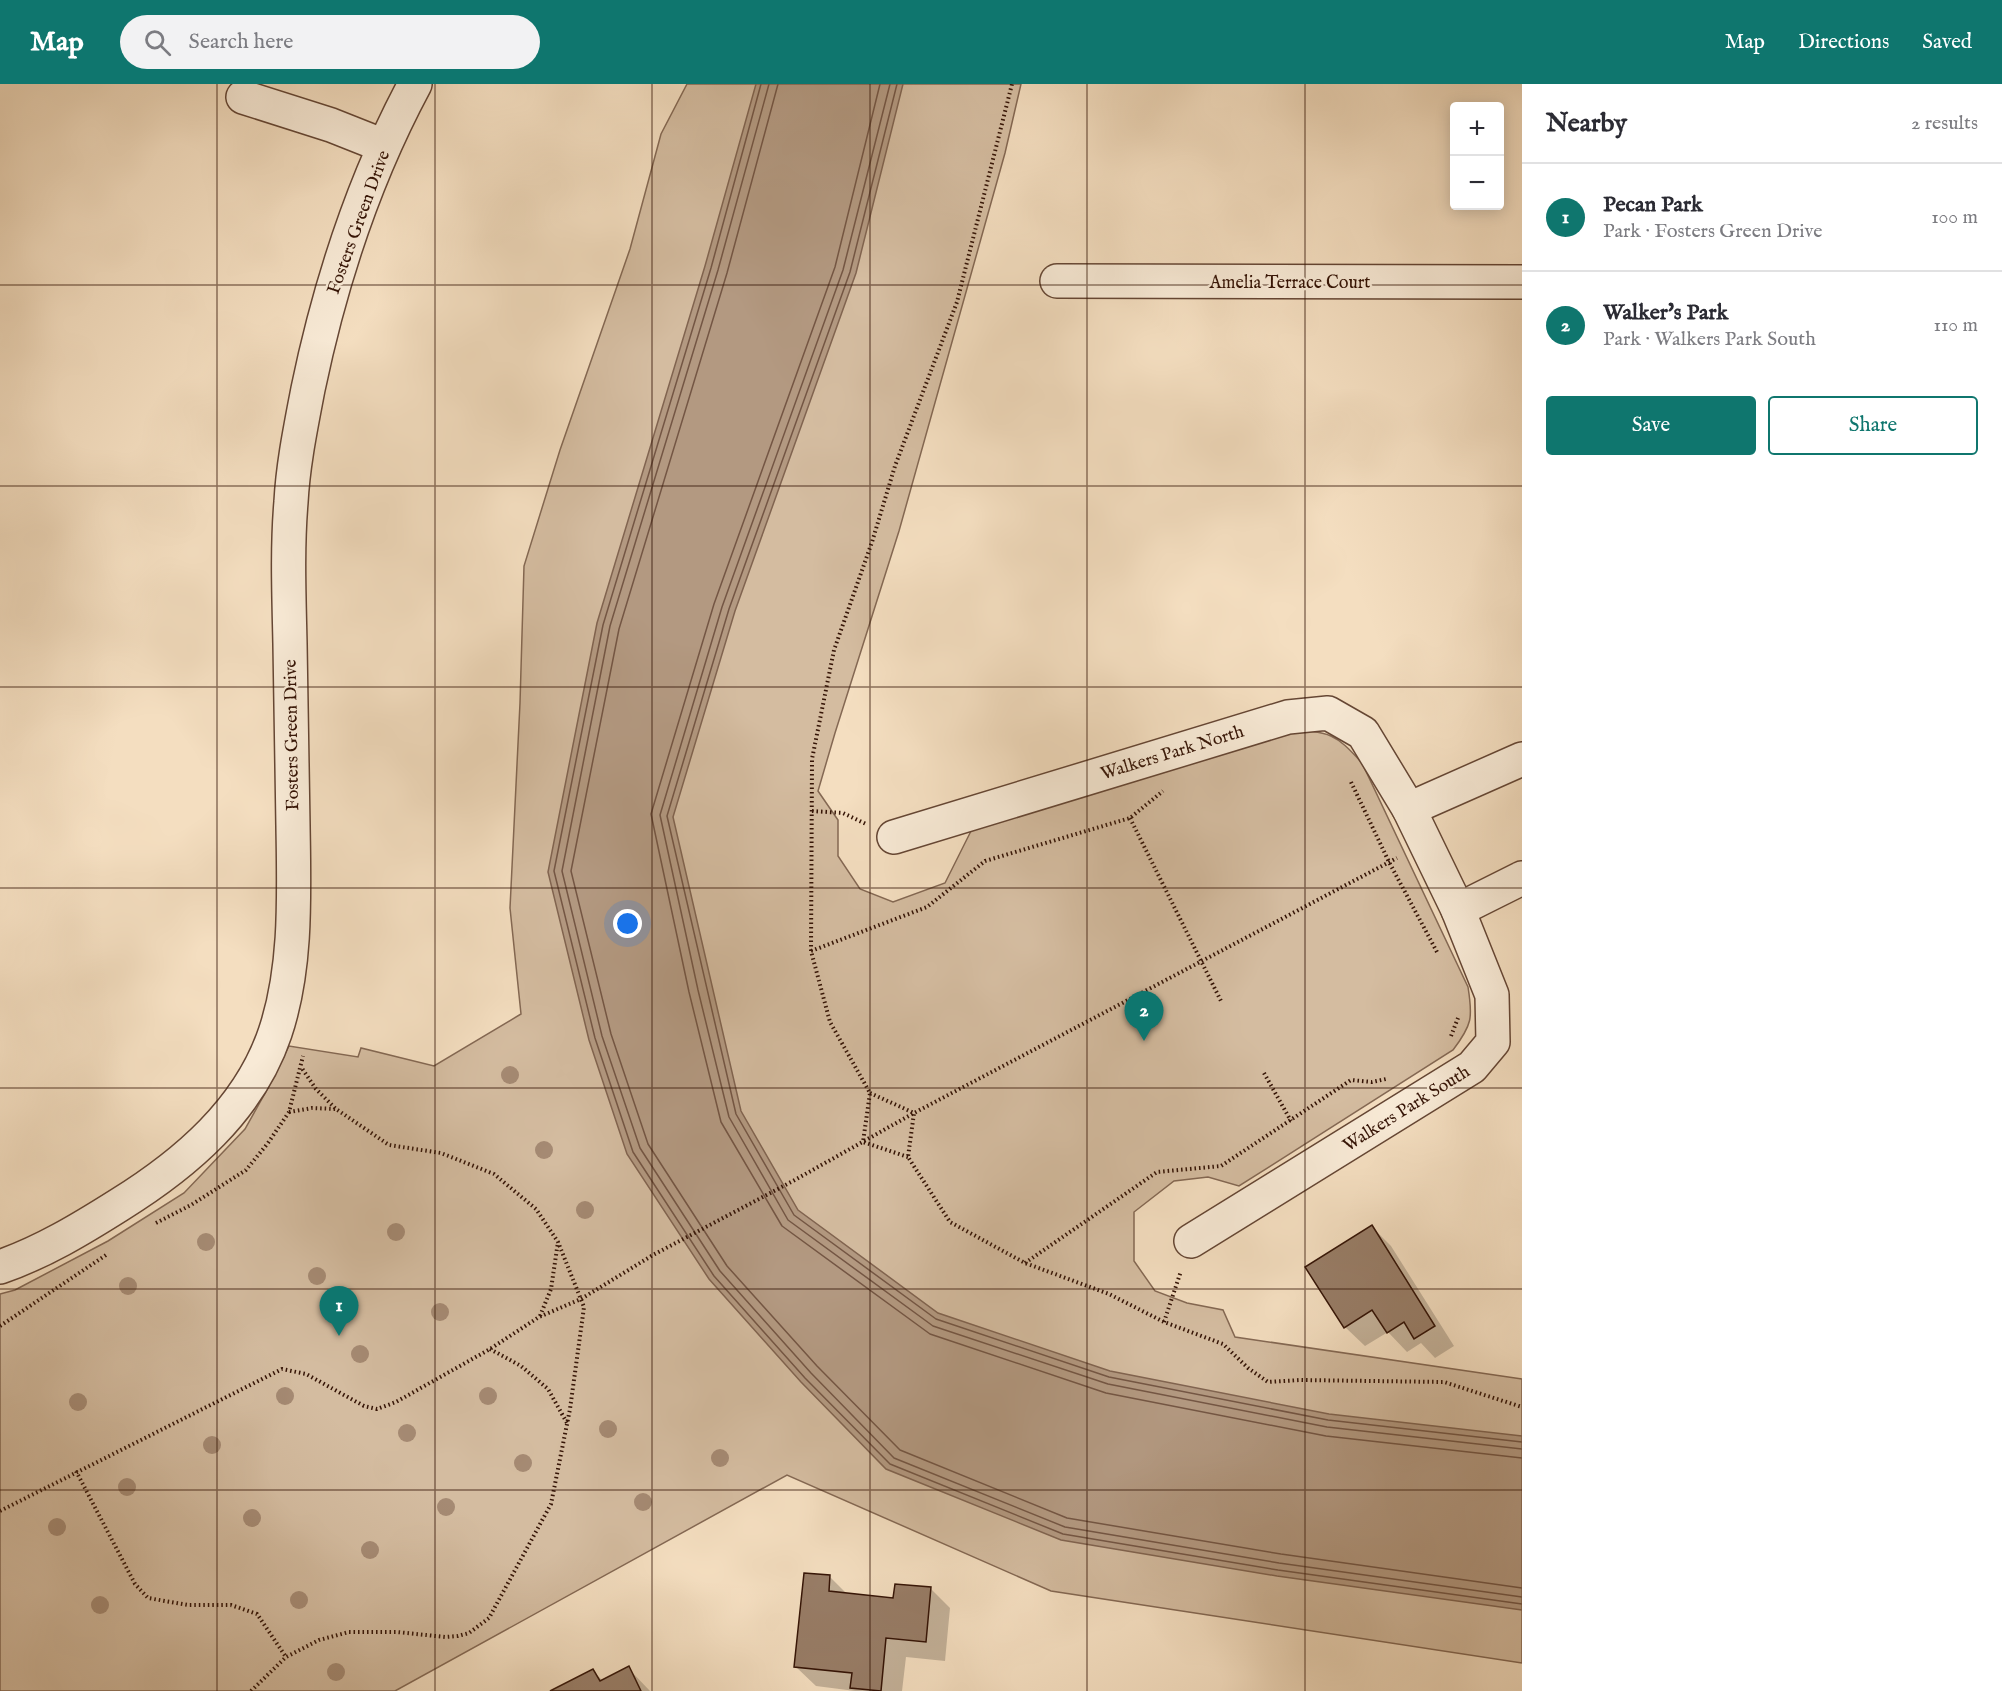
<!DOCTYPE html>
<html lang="en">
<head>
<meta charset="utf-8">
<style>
  :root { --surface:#fff; --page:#f2f2f3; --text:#2b2b33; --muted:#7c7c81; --line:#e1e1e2; --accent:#0f766e }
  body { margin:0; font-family:"IM FELL English",serif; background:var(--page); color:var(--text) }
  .controls { position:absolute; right:18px; top:18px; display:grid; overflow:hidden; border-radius:6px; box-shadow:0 3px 15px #0003 }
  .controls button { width:54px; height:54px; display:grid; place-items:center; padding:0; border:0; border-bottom:2px solid var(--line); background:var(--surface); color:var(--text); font:30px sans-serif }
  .you { position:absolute; left:628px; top:840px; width:21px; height:21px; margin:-15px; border:4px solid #fff; border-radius:50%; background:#1a73e8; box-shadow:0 0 0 9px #1a73e833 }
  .badge { display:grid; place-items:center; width:39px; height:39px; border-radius:50%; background:var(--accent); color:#fff; font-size:20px; font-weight:700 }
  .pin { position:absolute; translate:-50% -50px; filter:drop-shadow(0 2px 3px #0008) }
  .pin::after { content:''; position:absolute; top:32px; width:21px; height:18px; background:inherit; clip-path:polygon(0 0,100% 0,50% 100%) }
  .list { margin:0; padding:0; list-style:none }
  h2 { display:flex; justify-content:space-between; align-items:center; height:78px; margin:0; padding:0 24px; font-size:26px }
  h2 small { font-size:20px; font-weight:400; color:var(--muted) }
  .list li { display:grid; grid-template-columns:39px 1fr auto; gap:18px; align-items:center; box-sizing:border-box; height:108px; padding:0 24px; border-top:2px solid var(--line) }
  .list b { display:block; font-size:22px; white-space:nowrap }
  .list p { margin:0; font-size:20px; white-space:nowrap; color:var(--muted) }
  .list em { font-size:20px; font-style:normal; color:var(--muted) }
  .actions { display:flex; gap:12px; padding:18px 24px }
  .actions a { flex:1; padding:14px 0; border:2px solid var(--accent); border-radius:6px; text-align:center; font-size:21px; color:var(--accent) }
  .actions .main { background:var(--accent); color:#fff }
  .icon { flex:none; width:33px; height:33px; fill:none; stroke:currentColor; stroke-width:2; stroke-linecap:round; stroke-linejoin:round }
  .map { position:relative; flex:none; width:1522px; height:1607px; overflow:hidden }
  header { display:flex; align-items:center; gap:36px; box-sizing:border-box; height:84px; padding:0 30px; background:var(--accent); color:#fff }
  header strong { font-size:28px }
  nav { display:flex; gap:33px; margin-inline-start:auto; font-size:21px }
  .search { width:420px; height:54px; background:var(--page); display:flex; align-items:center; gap:15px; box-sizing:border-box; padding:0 21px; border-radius:33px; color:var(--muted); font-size:22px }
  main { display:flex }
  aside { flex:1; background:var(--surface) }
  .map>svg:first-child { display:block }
  .green { fill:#d4bca0; stroke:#846853; stroke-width:1.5 }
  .water { fill:#b39981; stroke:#816450; stroke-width:1.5 }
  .shadow { fill:#0003 }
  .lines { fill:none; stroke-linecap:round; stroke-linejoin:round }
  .shore { stroke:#745644; stroke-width:1.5 }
  .building { fill:#987d67; stroke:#351406; stroke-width:1.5 }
  .street-casing { stroke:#654634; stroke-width:36 }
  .path { stroke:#351406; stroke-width:4; stroke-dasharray:1.5 3; stroke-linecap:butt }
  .street { stroke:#f8ead6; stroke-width:33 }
  .tree { fill:#a58a73 }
  .grid { fill:none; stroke:#351406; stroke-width:1.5; stroke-opacity:0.55 }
  .labels { text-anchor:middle; stroke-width:4.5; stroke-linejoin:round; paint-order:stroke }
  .street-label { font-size:18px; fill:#351406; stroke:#f8ead6 }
</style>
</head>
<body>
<header>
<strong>Map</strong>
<div class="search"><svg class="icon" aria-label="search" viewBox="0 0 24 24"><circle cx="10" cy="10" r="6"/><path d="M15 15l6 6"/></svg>Search here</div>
<nav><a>Map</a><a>Directions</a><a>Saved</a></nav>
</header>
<main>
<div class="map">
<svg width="1522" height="1607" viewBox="0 0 1522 1607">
  <rect width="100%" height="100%" fill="#f4dec0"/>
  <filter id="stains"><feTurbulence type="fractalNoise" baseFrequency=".00333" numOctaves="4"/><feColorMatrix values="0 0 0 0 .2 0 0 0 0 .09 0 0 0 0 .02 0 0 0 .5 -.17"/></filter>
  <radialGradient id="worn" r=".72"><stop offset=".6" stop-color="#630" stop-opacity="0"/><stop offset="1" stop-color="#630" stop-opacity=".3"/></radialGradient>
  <path class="green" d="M687,0H1021L1005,69L899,447L835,649L818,707L838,736V772L860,805L893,818L945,799L972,745L1290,646C1330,648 1335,649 1362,679L1468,903C1473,934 1472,941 1453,966L1239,1102L1208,1093L1174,1097L1134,1128V1177L1155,1207L1187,1219L1223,1226L1235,1253L1522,1295V1579L1051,1507L787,1391L395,1607H0V1210L15,1206L108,1157L184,1109L245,1045L268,1004L289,962L358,973L361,964L434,982L521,930L510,824L520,619L524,482L560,366L630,165L661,50Z"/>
  <polygon class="water" points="756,0 903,0 856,189 735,527 673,733 741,1027 798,1126 938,1229 1110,1287 1329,1330 1522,1352 1522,1526 1277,1492 1061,1456 886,1385 801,1298 709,1195 627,1070 589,956 548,788 597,539 705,182"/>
  <g class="shadow">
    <polygon points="1372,1143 1391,1162 1454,1262 1435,1274 1421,1259 1407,1268 1388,1248 1365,1262 1345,1243"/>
    <polygon points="830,1493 848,1511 894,1515 931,1505 950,1524 945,1577 906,1573 902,1607 855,1607 816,1602 796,1583"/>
    <polygon points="628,1584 650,1607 553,1607 593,1587 603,1597"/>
  </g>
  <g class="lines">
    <g class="shore">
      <polyline points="761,0 711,184 603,541 554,787 595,954 633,1068 714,1192 805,1294 890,1380 1063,1450 1278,1486 1522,1520"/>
      <polyline points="769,0 718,186 610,542 562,787 602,952 640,1064 720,1187 811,1289 894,1374 1065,1443 1279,1479 1522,1513"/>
      <polyline points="778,0 727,189 619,545 571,787 611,950 648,1060 727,1182 817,1282 900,1366 1067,1434 1281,1470 1522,1504"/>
      <polyline points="880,0 835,183 714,520 651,730 689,908 721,1038 782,1142 930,1250 1106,1309 1326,1352 1522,1374"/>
      <polyline points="890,0 843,186 722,523 660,731 698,906 729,1033 788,1136 933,1242 1108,1300 1327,1343 1522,1365"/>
      <polyline points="897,0 850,188 729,525 667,732 736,1030 794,1131 936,1235 1109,1293 1328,1336 1522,1358"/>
    </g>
  </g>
  <g class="building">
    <polygon points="1372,1141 1435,1242 1414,1255 1404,1238 1387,1249 1372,1226 1344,1244 1305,1183"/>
    <polygon points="804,1489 830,1491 829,1507 893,1514 895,1500 931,1503 926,1558 886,1554 881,1607 850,1604 852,1589 794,1583"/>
    <polygon points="629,1582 641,1607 550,1607 593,1585 600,1597"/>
  </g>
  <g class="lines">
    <g class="street-casing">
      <g id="street">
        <polyline points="243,13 331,41 384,62"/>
        <polyline points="1057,197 1522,198"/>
        <polyline points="1409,725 1522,675"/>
        <polyline points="894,753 1288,633 1328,629 1363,649 1409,725 1458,826 1492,911 1493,958 1472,983 1191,1157"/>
        <polyline points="1458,826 1522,794"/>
        <path d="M0,1183C43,1168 81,1145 119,1121C185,1080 249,1026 275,949C297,884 294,810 293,742C292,681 291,620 290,560C289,513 287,465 291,418C293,380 301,342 308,305C330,199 364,95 415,0"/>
      </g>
    </g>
    <g class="path">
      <polyline points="1351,698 1389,778 1437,868"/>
      <polyline points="812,727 843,729 866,740"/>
      <polyline points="1130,734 1221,917"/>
      <polyline points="811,867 927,823 985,777 1130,734 1163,707"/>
      <polyline points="1451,952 1458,934"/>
      <polyline points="1264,989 1291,1037"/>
      <polyline points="870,1009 914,1029 908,1073 950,1138 1025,1179 1109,1210 1164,1238 1223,1260 1248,1284 1268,1298 1300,1296 1444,1298 1522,1323"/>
      <polyline points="289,1028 312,1024 336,1025"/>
      <polyline points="908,1073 863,1058 870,1009 830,938 811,867 812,675 834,566 872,458 895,382 957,218 1012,0"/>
      <polyline points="156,1139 191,1121 246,1086 268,1059 289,1028 303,972"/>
      <polyline points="1025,1179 1157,1088 1221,1082 1351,996 1372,998 1386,995"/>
      <polyline points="540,1232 551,1205 558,1158"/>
      <polyline points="1164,1238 1181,1187"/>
      <polyline points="0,1242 106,1171"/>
      <polyline points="490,1265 521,1282 548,1305 567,1339"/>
      <polyline points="76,1387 135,1500 148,1514 188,1521 231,1521 257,1530 286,1573"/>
      <polyline points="0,1427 282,1285 306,1290 364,1322 377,1325 396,1318 490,1265 539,1233 581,1215 653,1171 793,1097 914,1029 1397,774"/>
      <polyline points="251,1607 286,1573 319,1556 349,1548 397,1548 445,1553 458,1552 469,1549 489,1534 551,1420 570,1325 584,1223 558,1158 536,1125 494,1090 441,1069 389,1061 336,1025 316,1005 301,983"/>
    </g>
    <use href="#street" class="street"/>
  </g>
  <g class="tree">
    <circle cx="510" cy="991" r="9"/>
    <circle cx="544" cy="1066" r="9"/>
    <circle cx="585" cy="1126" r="9"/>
    <circle cx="396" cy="1148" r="9"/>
    <circle cx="206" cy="1158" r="9"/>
    <circle cx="317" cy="1192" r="9"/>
    <circle cx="128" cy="1202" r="9"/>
    <circle cx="440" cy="1228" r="9"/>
    <circle cx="360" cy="1270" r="9"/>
    <circle cx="285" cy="1312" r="9"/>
    <circle cx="488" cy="1312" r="9"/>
    <circle cx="78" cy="1318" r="9"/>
    <circle cx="608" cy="1345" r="9"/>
    <circle cx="407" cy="1349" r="9"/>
    <circle cx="212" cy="1361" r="9"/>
    <circle cx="720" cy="1374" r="9"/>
    <circle cx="523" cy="1379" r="9"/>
    <circle cx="127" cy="1403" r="9"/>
    <circle cx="643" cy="1418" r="9"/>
    <circle cx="446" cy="1423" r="9"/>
    <circle cx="252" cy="1434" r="9"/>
    <circle cx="57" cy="1443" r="9"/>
    <circle cx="370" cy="1466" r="9"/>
    <circle cx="299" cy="1516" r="9"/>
    <circle cx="100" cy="1521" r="9"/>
    <circle cx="336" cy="1588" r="9"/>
  </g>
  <path class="grid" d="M217,0V1607M435,0V1607M652,0V1607M870,0V1607M1087,0V1607M1305,0V1607M0,201H1522M0,402H1522M0,603H1522M0,804H1522M0,1004H1522M0,1205H1522M0,1406H1522"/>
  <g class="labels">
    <g class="street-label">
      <text transform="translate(358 138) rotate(-70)" y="6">Fosters Green Drive</text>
      <text x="1290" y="204">Amelia Terrace Court</text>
      <text transform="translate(291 651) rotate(-91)" y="6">Fosters Green Drive</text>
      <text transform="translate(1172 668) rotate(-17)" y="6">Walkers Park North</text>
      <text transform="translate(1406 1024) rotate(-32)" y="6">Walkers Park South</text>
    </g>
  </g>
  <rect width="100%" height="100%" filter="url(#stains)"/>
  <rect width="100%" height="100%" fill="url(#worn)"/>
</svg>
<div class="controls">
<button>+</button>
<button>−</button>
</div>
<div class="you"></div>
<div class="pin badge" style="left:339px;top:1252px">1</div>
<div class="pin badge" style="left:1144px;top:957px">2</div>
</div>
<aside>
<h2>Nearby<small>2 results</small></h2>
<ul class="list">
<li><span class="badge">1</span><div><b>Pecan Park</b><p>Park · Fosters Green Drive</p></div><em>100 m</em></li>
<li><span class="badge">2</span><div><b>Walker's Park</b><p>Park · Walkers Park South</p></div><em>110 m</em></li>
</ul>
<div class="actions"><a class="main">Save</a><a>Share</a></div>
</aside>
</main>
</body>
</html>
